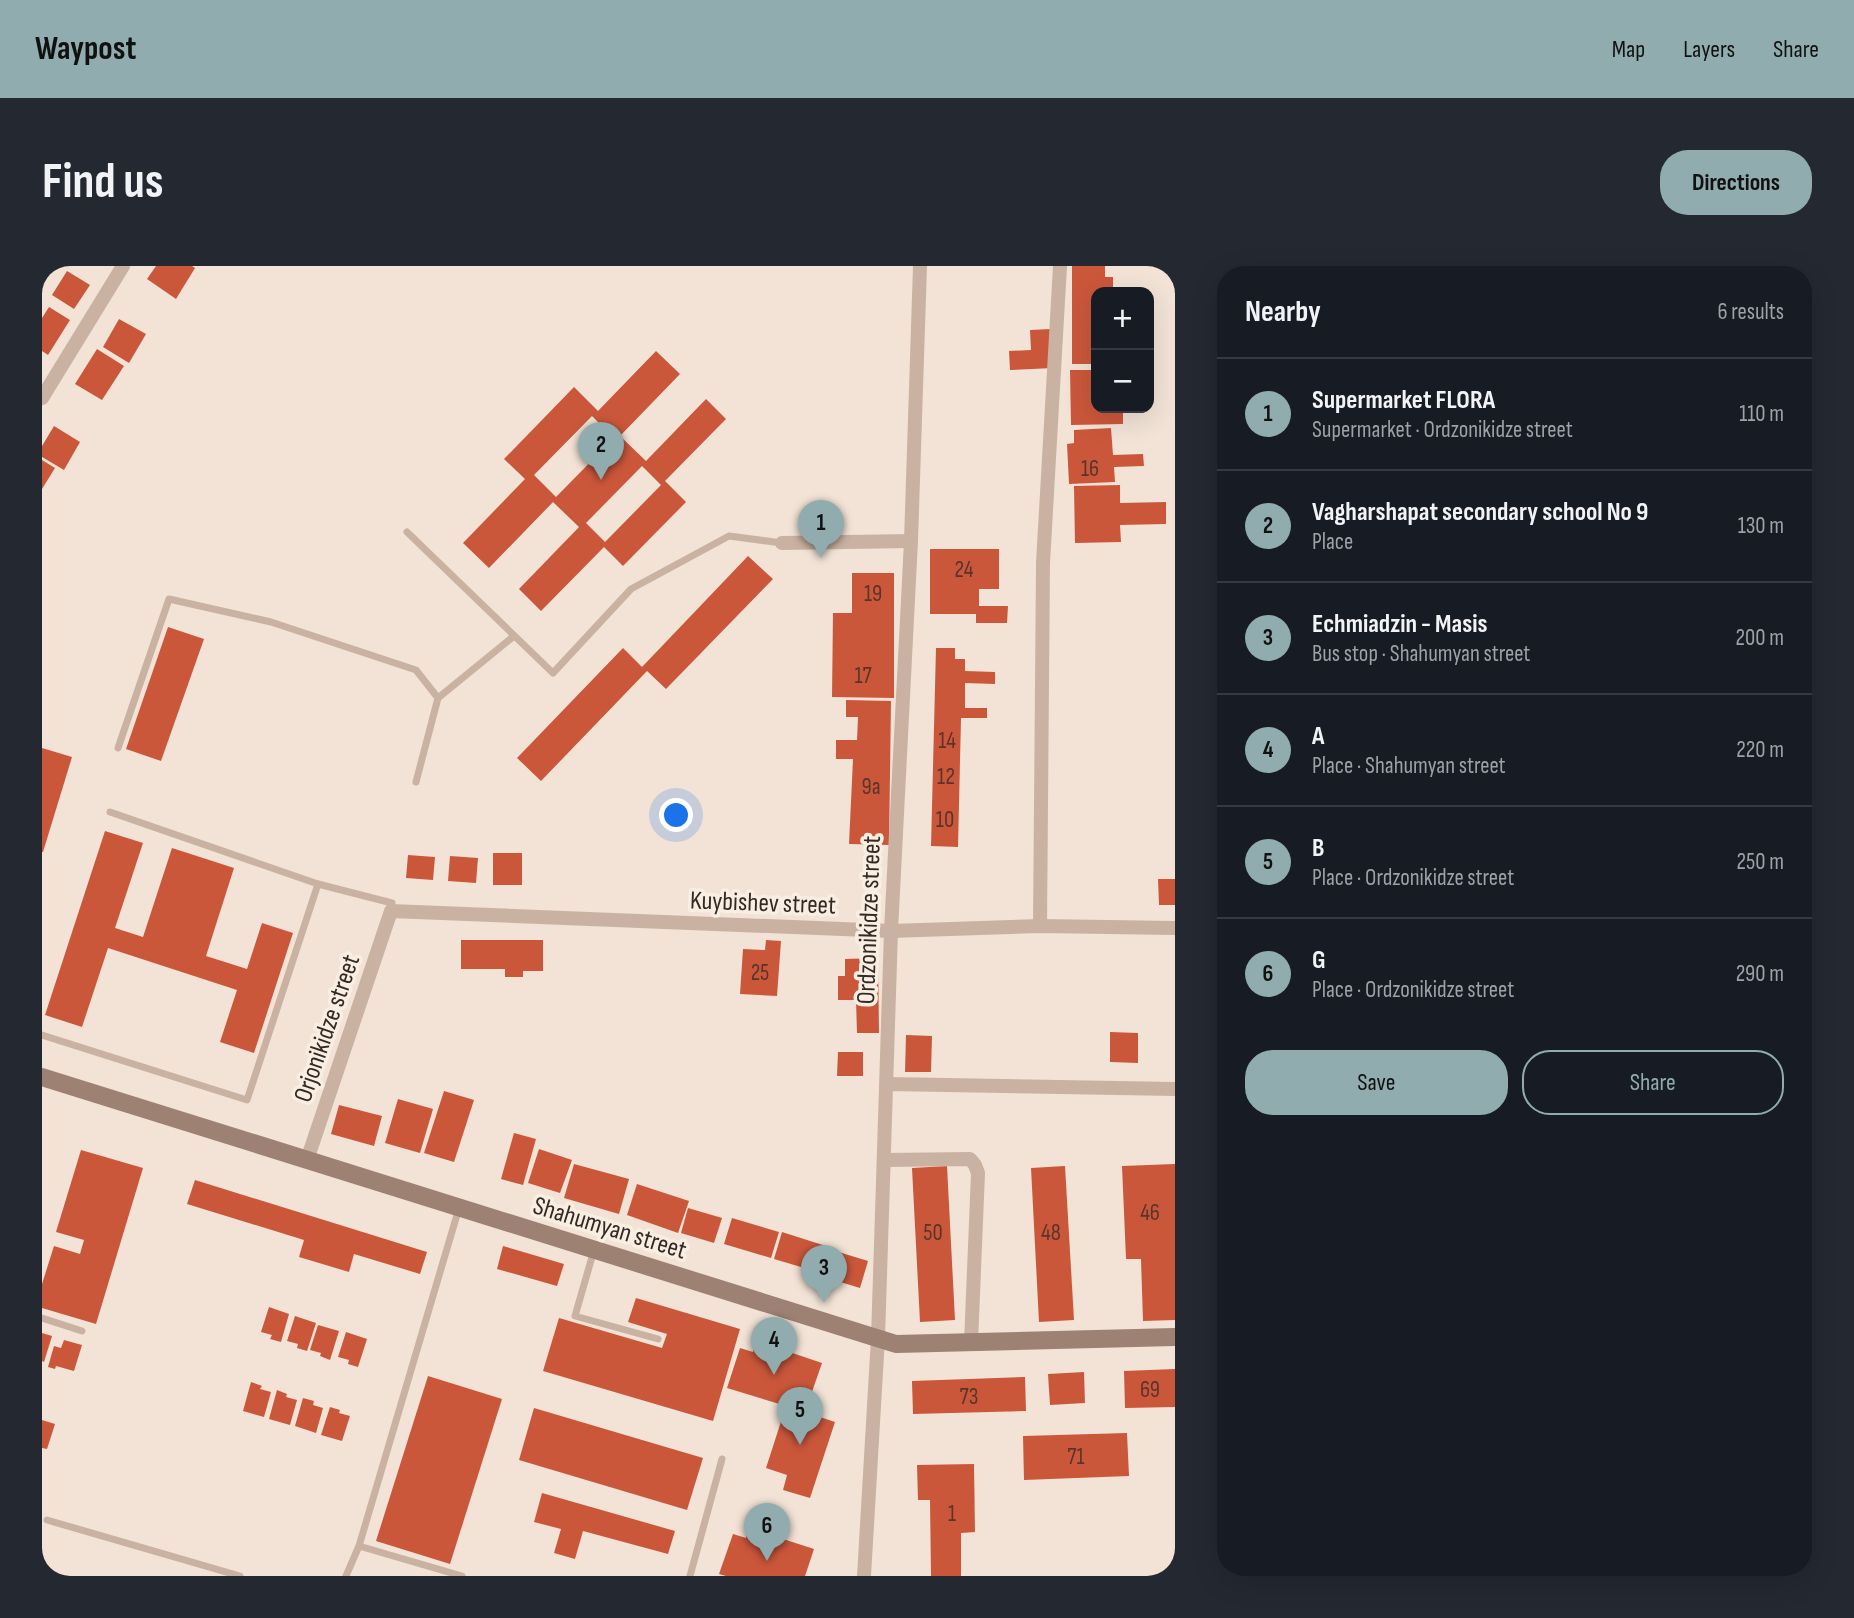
<!DOCTYPE html>
<html lang="en">
<head>
<meta charset="utf-8">
<style>
  :root { --surface:#171b24; --page:#242831; --text:#f1f3f6; --muted:#9ea1a6; --line:#363941; --accent:#90acae }
  body { margin:0; font-family:"Sofia Sans Condensed",sans-serif; background:var(--page); color:var(--text) }
  .controls { position:absolute; right:21px; top:21px; display:grid; overflow:hidden; border-radius:14px; box-shadow:0 7px 28px #0002 }
  .controls button { width:63px; height:63px; display:grid; place-items:center; padding:0; border:0; border-bottom:2px solid var(--line); background:var(--surface); color:var(--text); font:35px sans-serif }
  .you { position:absolute; left:635px; top:550px; width:24px; height:24px; margin:-18px; border:5px solid #fff; border-radius:50%; background:#1a73e8; box-shadow:0 0 0 10px #1a73e833 }
  .badge { display:grid; place-items:center; width:46px; height:46px; border-radius:50%; background:var(--accent); color:#111; font-size:23px; font-weight:700 }
  .pin { position:absolute; translate:-50% -58px; filter:drop-shadow(0 2px 4px #0008) }
  .pin::after { content:''; position:absolute; top:37px; width:24px; height:21px; background:inherit; clip-path:polygon(0 0,100% 0,50% 100%) }
  .list { margin:0; padding:0; list-style:none }
  h2 { display:flex; justify-content:space-between; align-items:center; height:91px; margin:0; padding:0 28px; font-size:30px }
  h2 small { font-size:23px; font-weight:400; color:var(--muted) }
  .list li { display:grid; grid-template-columns:46px 1fr auto; gap:21px; align-items:center; box-sizing:border-box; height:112px; padding:0 28px; border-top:2px solid var(--line) }
  .list b { display:block; font-size:26px; white-space:nowrap }
  .list p { margin:0; font-size:23px; white-space:nowrap; color:var(--muted) }
  .list em { font-size:23px; font-style:normal; color:var(--muted) }
  .actions { display:flex; gap:14px; padding:21px 28px }
  .actions a { flex:1; padding:16px 0; border:2px solid var(--accent); border-radius:28px; text-align:center; font-size:24px; color:var(--accent) }
  .actions .main { background:var(--accent); color:#111 }
  .map { position:relative; flex:none; width:1133px; height:1310px; overflow:hidden; border-radius:28px }
  header { display:flex; align-items:center; gap:42px; box-sizing:border-box; height:98px; padding:0 35px; background:var(--accent); color:#111 }
  header strong { font-size:33px }
  nav { display:flex; gap:38px; margin-inline-start:auto; font-size:24px }
  .intro { display:flex; align-items:center; justify-content:space-between; box-sizing:border-box; height:168px; padding:0 42px }
  h1 { margin:0; font-size:49px }
  .button { padding:18px 32px; border-radius:28px; background:var(--accent); color:#111; font-size:24px; font-weight:700 }
  main { display:flex; gap:42px; padding:0 42px }
  aside { flex:1; background:var(--surface); border-radius:28px; box-shadow:0 7px 28px #0002 }
  .map>svg:first-child { display:block }
  .building { fill:#cb573b; fill-rule:evenodd }
  .lines { fill:none; stroke-linecap:round; stroke-linejoin:round }
  .service { stroke:#cab2a2; stroke-width:7 }
  .minor { stroke:#cab2a2; stroke-width:14 }
  .secondary { stroke:#9d8173; stroke-width:18 }
  .labels { text-anchor:middle; stroke-width:7; stroke-linejoin:round; paint-order:stroke }
  .number-label { font-size:23px; fill:#5a342a }
  .street-label { font-size:26px; fill:#342925; stroke:#f9eee2 }
</style>
</head>
<body>
<header>
<strong>Waypost</strong>
<nav><a>Map</a><a>Layers</a><a>Share</a></nav>
</header>
<div class="intro"><h1>Find us</h1><a class="button">Directions</a></div>
<main>
<div class="map">
<svg width="1133" height="1310" viewBox="0 0 1133 1310">
  <rect width="100%" height="100%" fill="#f2e3d6"/>
  <g class="building">
    <polygon points="114,0 150,0 153,2 134,33 105,13"/>
    <polygon points="1030,0 1063,0 1063,11 1071,11 1071,26 1054,26 1054,98 1030,98"/>
    <polygon points="25,5 48,19 32,43 10,29"/>
    <polygon points="7,41 28,54 6,89 0,85 0,52"/>
    <polygon points="77,53 104,68 87,97 61,81"/>
    <polygon points="1009,63 1011,102 968,104 967,85 989,84 988,64"/>
    <polygon points="55,83 82,100 60,134 33,118"/>
    <path d="M614,85L638,108L578,170L604,195L664,133L684,153L623,215L644,236L581,300L562,281L499,345L477,323L537,261L511,236L447,302L421,277L483,213L462,193L532,121L556,145ZM550,150L572,172L514,231L492,209ZM600,200L619,219L563,276L544,257Z"/>
    <polygon points="1028,104 1054,104 1054,142 1081,142 1081,158 1029,159"/>
    <polygon points="12,160 38,176 22,204 0,191 0,180"/>
    <polygon points="1069,162 1071,189 1101,188 1102,200 1072,201 1073,216 1027,218 1025,178 1032,177 1032,164"/>
    <polygon points="0,194 13,202 0,223"/>
    <polygon points="1078,219 1078,237 1124,236 1124,258 1078,259 1079,276 1033,277 1032,220"/>
    <polygon points="888,283 957,283 957,323 937,323 937,340 966,340 965,357 934,357 934,348 888,348"/>
    <polygon points="706,290 731,313 624,423 605,405 499,515 475,492 581,382 600,401"/>
    <polygon points="810,307 852,307 852,432 790,431 791,347 810,347"/>
    <polygon points="126,361 162,373 119,495 84,483"/>
    <polygon points="894,382 913,382 913,393 923,393 923,405 953,406 953,418 923,417 923,442 945,442 945,452 919,452 916,581 889,580"/>
    <polygon points="804,434 849,435 847,579 807,578 811,493 794,493 794,474 815,474 816,451 804,451"/>
    <polygon points="0,482 30,491 1,586 0,586"/>
    <polygon points="63,565 101,577 73,662 101,671 130,582 192,602 164,690 205,703 220,657 251,667 212,787 178,776 195,724 66,682 40,761 3,749"/>
    <rect x="451" y="587" width="29" height="32"/>
    <polygon points="366,589 393,591 391,614 364,612"/>
    <polygon points="408,590 436,592 434,617 406,615"/>
    <polygon points="1116,613 1133,613 1133,639 1117,639"/>
    <polygon points="419,674 501,674 501,705 481,705 481,711 463,711 463,703 419,703"/>
    <polygon points="724,674 739,675 735,730 698,728 701,683 723,684"/>
    <polygon points="836,692 837,767 815,767 814,734 796,734 796,710 803,710 803,693"/>
    <polygon points="1068,766 1096,767 1096,797 1068,796"/>
    <polygon points="864,769 890,770 889,806 863,806"/>
    <polygon points="796,786 821,786 821,810 795,810"/>
    <polygon points="402,825 432,834 412,896 382,887"/>
    <polygon points="356,833 391,843 378,887 343,877"/>
    <polygon points="297,839 340,850 332,880 289,868"/>
    <polygon points="472,867 494,873 481,919 459,913"/>
    <polygon points="497,883 530,894 518,927 486,917"/>
    <polygon points="39,884 101,902 54,1058 0,1042 0,1018 12,980 38,988 42,974 14,966"/>
    <polygon points="532,898 587,913 577,948 522,932"/>
    <polygon points="1133,898 1133,1054 1101,1055 1099,993 1084,993 1080,900"/>
    <polygon points="905,900 913,1054 878,1056 870,902"/>
    <polygon points="1023,900 1032,1054 997,1056 989,902"/>
    <polygon points="153,914 385,986 378,1008 312,988 307,1006 257,991 262,974 145,938"/>
    <polygon points="595,918 647,935 636,967 585,949"/>
    <polygon points="646,942 680,952 672,977 639,967"/>
    <polygon points="690,952 737,966 729,992 682,978"/>
    <polygon points="740,966 787,981 779,1007 732,993"/>
    <polygon points="461,980 522,998 515,1020 455,1003"/>
    <polygon points="790,984 826,995 818,1022 782,1011"/>
    <polygon points="594,1032 698,1063 671,1155 501,1105 517,1052 620,1082 625,1068 586,1056"/>
    <polygon points="227,1041 247,1048 239,1076 228,1073 230,1069 219,1066"/>
    <polygon points="253,1050 274,1057 265,1085 255,1082 256,1078 245,1075"/>
    <polygon points="276,1059 297,1065 288,1094 278,1090 279,1087 268,1084"/>
    <polygon points="304,1066 325,1073 316,1101 306,1098 307,1094 296,1091"/>
    <polygon points="0,1067 10,1070 2,1096 0,1095"/>
    <polygon points="22,1074 40,1079 32,1105 14,1100 13,1103 6,1101 12,1080 19,1082"/>
    <polygon points="715,1075 780,1097 763,1146 793,1156 768,1232 741,1224 745,1209 724,1202 744,1140 685,1122 698,1082 711,1086"/>
    <polygon points="1133,1103 1133,1141 1083,1142 1082,1105"/>
    <polygon points="1042,1106 1043,1137 1008,1139 1006,1108"/>
    <polygon points="386,1110 460,1133 408,1298 334,1275"/>
    <polygon points="983,1111 984,1145 871,1148 870,1115"/>
    <polygon points="209,1116 220,1120 218,1123 229,1126 222,1151 201,1145"/>
    <polygon points="235,1124 245,1128 244,1131 255,1134 248,1159 227,1153"/>
    <polygon points="261,1132 272,1135 271,1139 281,1142 274,1167 253,1160"/>
    <polygon points="288,1141 298,1144 297,1147 308,1150 300,1175 279,1169"/>
    <polygon points="492,1142 661,1192 645,1244 477,1194"/>
    <polygon points="0,1154 13,1158 5,1183 0,1182"/>
    <polygon points="1085,1167 1087,1210 982,1214 981,1170"/>
    <polygon points="932,1198 933,1266 919,1267 919,1310 889,1310 888,1234 876,1234 875,1199"/>
    <polygon points="500,1227 633,1265 626,1288 541,1265 533,1293 512,1287 519,1263 492,1256"/>
    <polygon points="707,1262 772,1283 763,1310 684,1310 677,1308 691,1268 704,1272"/>
  </g>
  <g class="lines">
    <g class="service">
      <polyline points="365,266 511,407 589,323 687,270 740,277"/>
      <polyline points="76,482 127,333 229,356 374,404 396,432"/>
      <polyline points="374,516 396,432 472,370"/>
      <polyline points="68,546 276,618 350,637"/>
      <polyline points="0,769 205,834 276,618"/>
      <polyline points="552,984 533,1050 616,1073"/>
      <polyline points="0,1052 40,1065"/>
      <polyline points="5,1254 198,1310"/>
      <polyline points="317,1280 420,1310"/>
      <polyline points="304,1310 317,1280 417,942"/>
      <polyline points="648,1310 680,1193"/>
    </g>
    <g class="minor">
      <polyline points="0,132 81,0"/>
      <polyline points="740,277 869,275"/>
      <polyline points="998,660 1001,297 1018,0"/>
      <polyline points="845,818 1133,823"/>
      <polyline points="265,894 349,645 849,665 998,660 1133,662"/>
      <polyline points="842,894 928,893 933,899 936,907 929,1077"/>
      <polyline points="822,1310 836,1072 849,665 869,275 878,0"/>
    </g>
    <polyline class="secondary" points="0,811 854,1078 1133,1071"/>
  </g>
  <g class="labels">
    <g class="number-label">
      <text x="1048" y="210">16</text>
      <text x="922" y="311">24</text>
      <text x="831" y="335">19</text>
      <text x="821" y="417">17</text>
      <text x="905" y="482">14</text>
      <text x="904" y="518">12</text>
      <text x="829" y="528">9a</text>
      <text x="903" y="561">10</text>
      <text x="718" y="714">25</text>
      <text x="1108" y="954">46</text>
      <text x="891" y="974">50</text>
      <text x="1009" y="974">48</text>
      <text x="1108" y="1131">69</text>
      <text x="927" y="1138">73</text>
      <text x="1034" y="1198">71</text>
      <text x="910" y="1255">1</text>
    </g>
    <g class="street-label">
      <text transform="translate(721 636) rotate(2)" y="9">Kuybishev street</text>
      <text transform="translate(826 654) rotate(-88)" y="9">Ordzonikidze street</text>
      <text transform="translate(284 762) rotate(-71)" y="9">Orjonikidze street</text>
      <text transform="translate(568 961) rotate(17)" y="9">Shahumyan street</text>
    </g>
  </g>
</svg>
<div class="controls">
<button>+</button>
<button>−</button>
</div>
<div class="you"></div>
<div class="pin badge" style="left:779px;top:292px">1</div>
<div class="pin badge" style="left:559px;top:214px">2</div>
<div class="pin badge" style="left:782px;top:1037px">3</div>
<div class="pin badge" style="left:732px;top:1109px">4</div>
<div class="pin badge" style="left:758px;top:1179px">5</div>
<div class="pin badge" style="left:725px;top:1295px">6</div>
</div>
<aside>
<h2>Nearby<small>6 results</small></h2>
<ul class="list">
<li><span class="badge">1</span><div><b>Supermarket FLORA</b><p>Supermarket · Ordzonikidze street</p></div><em>110 m</em></li>
<li><span class="badge">2</span><div><b>Vagharshapat secondary school No 9</b><p>Place</p></div><em>130 m</em></li>
<li><span class="badge">3</span><div><b>Echmiadzin - Masis</b><p>Bus stop · Shahumyan street</p></div><em>200 m</em></li>
<li><span class="badge">4</span><div><b>A</b><p>Place · Shahumyan street</p></div><em>220 m</em></li>
<li><span class="badge">5</span><div><b>B</b><p>Place · Ordzonikidze street</p></div><em>250 m</em></li>
<li><span class="badge">6</span><div><b>G</b><p>Place · Ordzonikidze street</p></div><em>290 m</em></li>
</ul>
<div class="actions"><a class="main">Save</a><a>Share</a></div>
</aside>
</main>
</body>
</html>
